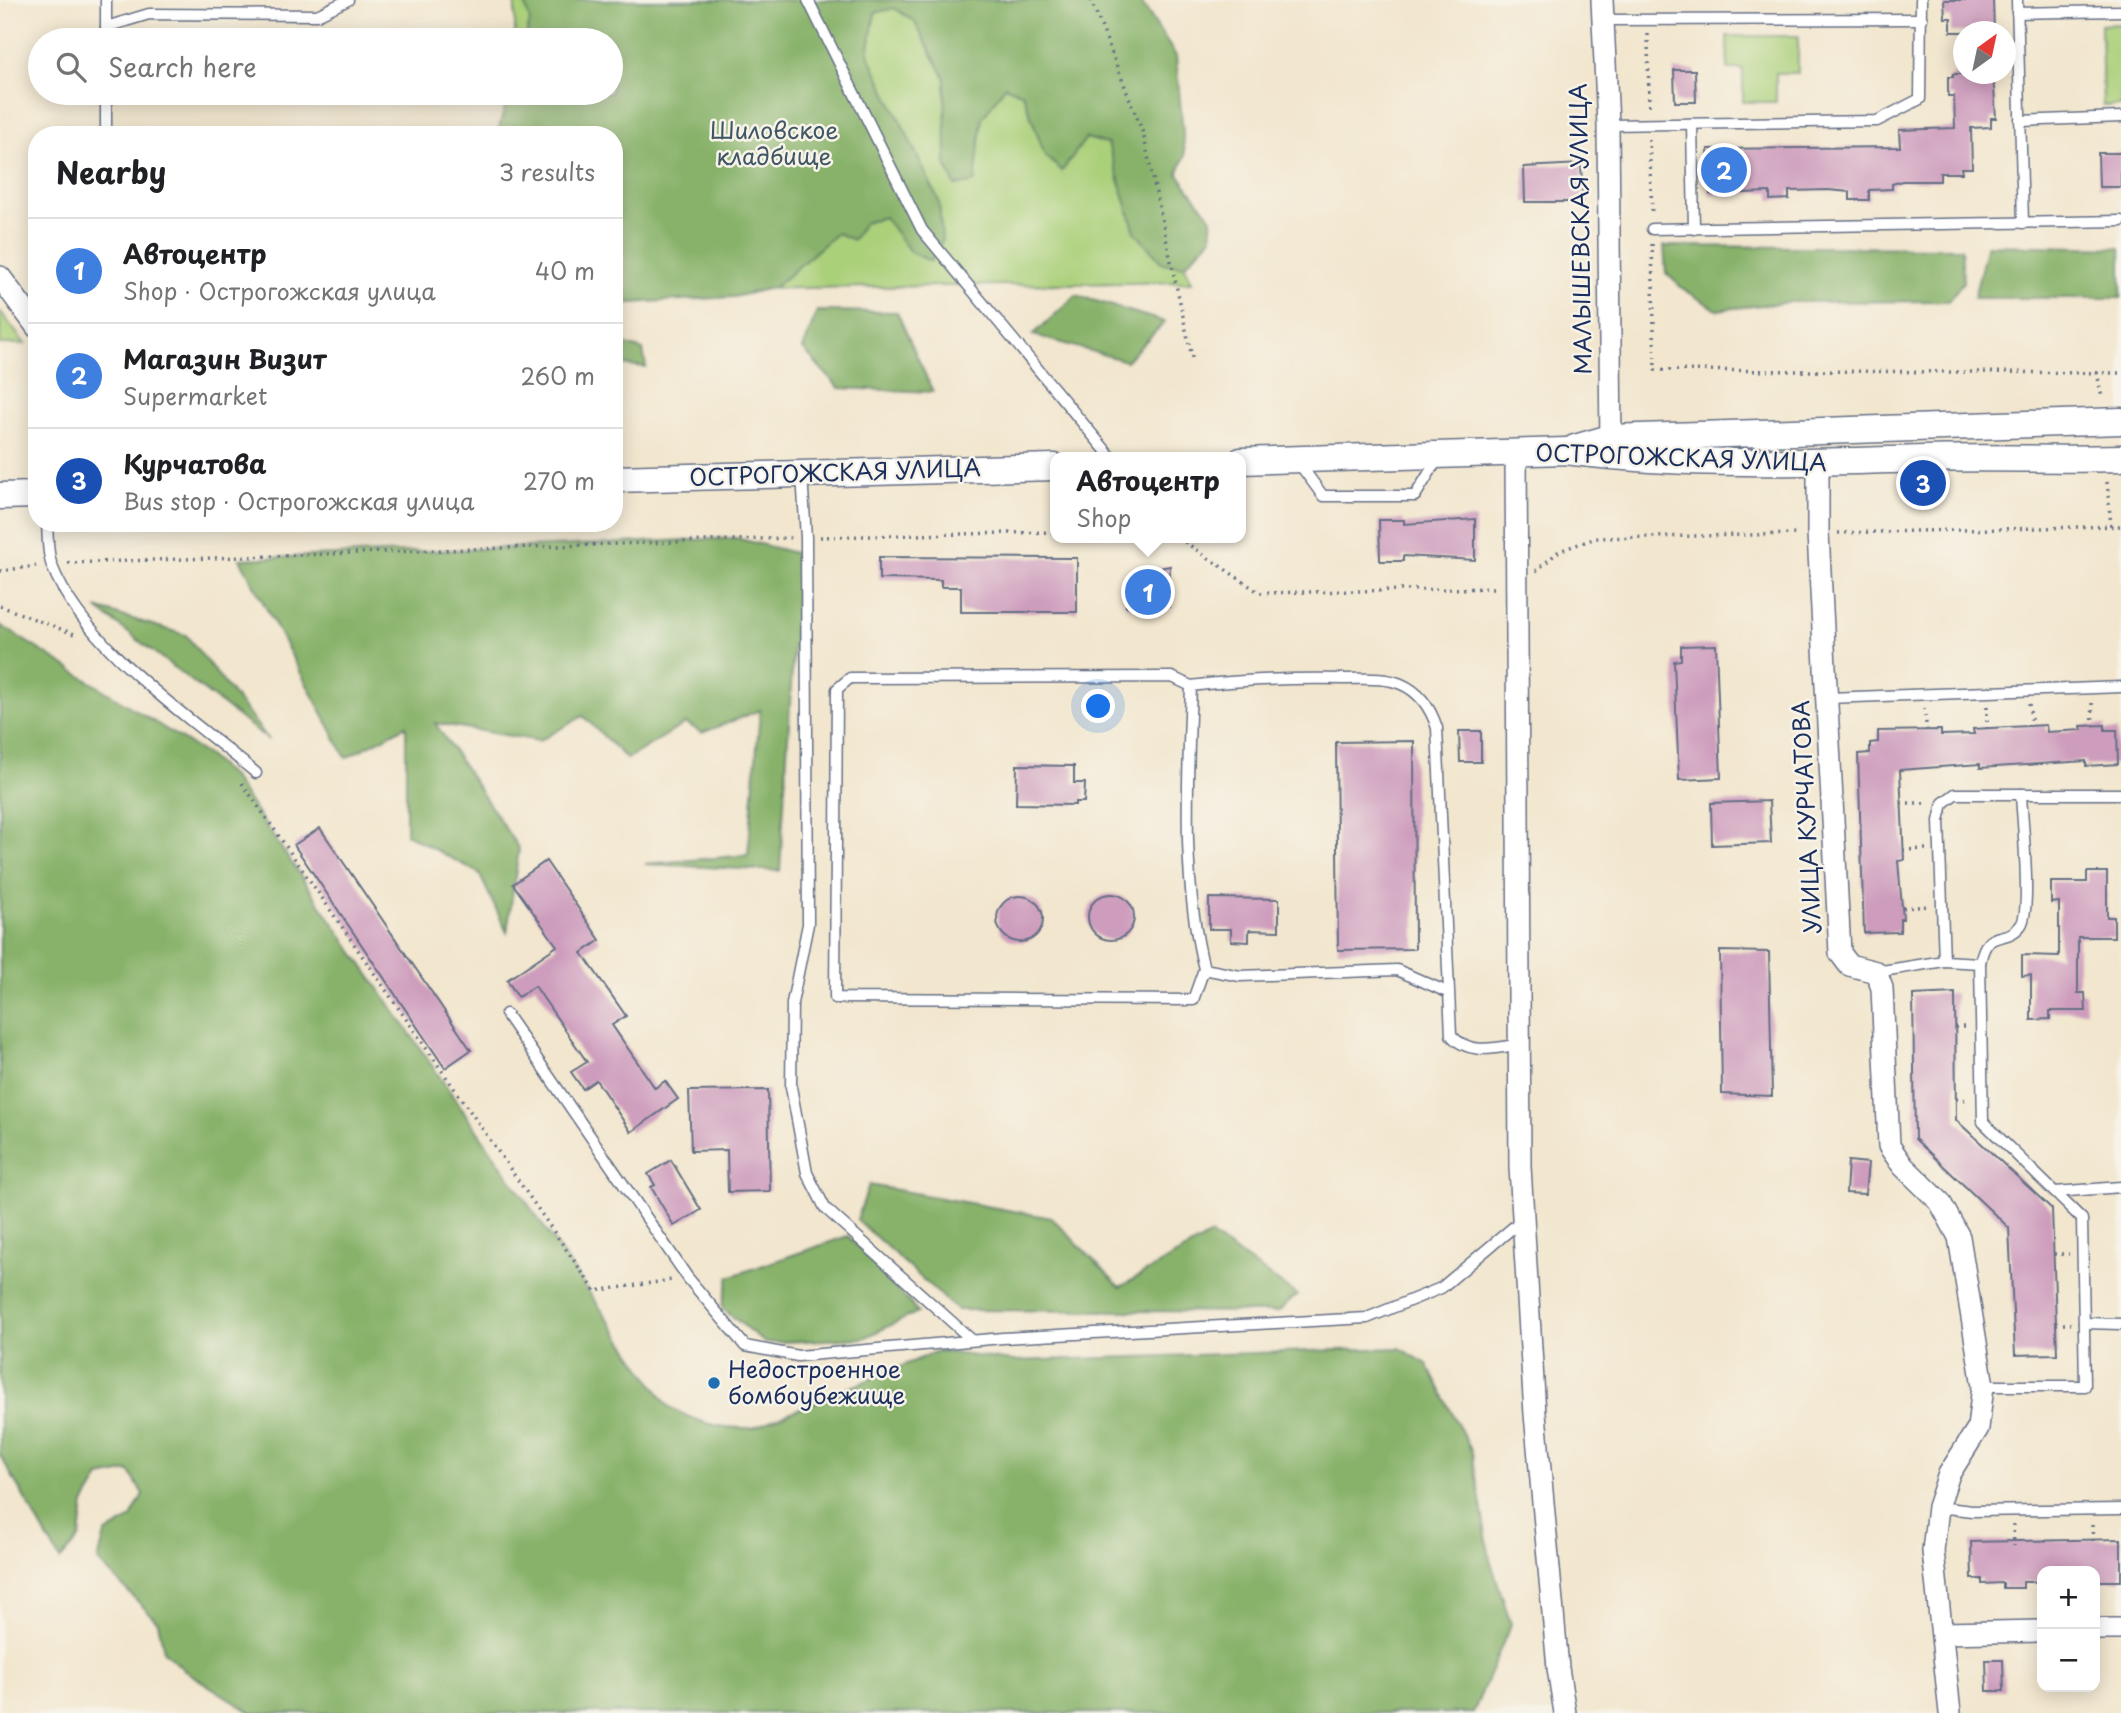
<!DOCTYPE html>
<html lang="en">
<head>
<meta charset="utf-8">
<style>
  :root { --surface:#fff; --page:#f2f2f2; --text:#202124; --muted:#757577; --line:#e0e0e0; --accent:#1f6fb2 }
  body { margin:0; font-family:"Playpen Sans",sans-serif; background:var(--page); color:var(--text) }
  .controls { position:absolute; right:21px; bottom:21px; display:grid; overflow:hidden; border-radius:14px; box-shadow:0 4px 18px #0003 }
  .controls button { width:63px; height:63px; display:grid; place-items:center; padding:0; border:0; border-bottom:2px solid var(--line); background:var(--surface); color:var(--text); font:35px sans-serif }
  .compass { position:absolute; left:1953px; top:21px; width:63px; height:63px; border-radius:50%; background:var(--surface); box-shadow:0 4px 18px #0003; rotate:33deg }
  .you { position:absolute; left:1099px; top:707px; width:24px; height:24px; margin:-18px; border:5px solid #fff; border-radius:50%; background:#1a73e8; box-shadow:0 0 0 10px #1a73e833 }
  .badge { display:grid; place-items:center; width:46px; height:46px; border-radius:50%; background:var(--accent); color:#fff; font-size:23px; font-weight:700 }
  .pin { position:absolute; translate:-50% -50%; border:4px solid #fff; box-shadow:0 2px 7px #0006 }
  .popup { position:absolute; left:1050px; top:452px; width:196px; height:91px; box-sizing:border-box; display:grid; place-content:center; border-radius:14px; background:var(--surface); filter:drop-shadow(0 2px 5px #0005); font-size:23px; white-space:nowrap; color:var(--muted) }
  .popup b { font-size:26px; color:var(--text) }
  .popup::after { content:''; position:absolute; left:50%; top:100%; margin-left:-14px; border:14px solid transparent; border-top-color:var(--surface) }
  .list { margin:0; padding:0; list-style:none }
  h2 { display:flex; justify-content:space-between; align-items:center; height:91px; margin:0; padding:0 28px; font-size:30px }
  h2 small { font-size:23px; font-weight:400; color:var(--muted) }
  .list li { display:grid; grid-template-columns:46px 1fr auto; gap:21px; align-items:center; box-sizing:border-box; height:105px; padding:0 28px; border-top:2px solid var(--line) }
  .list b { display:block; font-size:26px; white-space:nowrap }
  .list p { margin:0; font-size:23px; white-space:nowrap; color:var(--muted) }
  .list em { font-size:23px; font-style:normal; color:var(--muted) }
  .icon { flex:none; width:38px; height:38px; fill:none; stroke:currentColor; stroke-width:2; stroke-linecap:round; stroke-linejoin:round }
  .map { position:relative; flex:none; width:2121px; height:1713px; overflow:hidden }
  .search { position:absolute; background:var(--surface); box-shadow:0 4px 18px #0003; left:28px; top:28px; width:595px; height:77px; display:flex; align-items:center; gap:18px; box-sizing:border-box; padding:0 24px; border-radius:38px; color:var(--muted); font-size:26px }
  .panel { position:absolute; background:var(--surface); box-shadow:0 4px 18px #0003; left:28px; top:126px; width:595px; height:406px; border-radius:28px }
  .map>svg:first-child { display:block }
  .green { fill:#abd07a; stroke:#63806c; stroke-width:2 }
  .forest { fill:#88b26a; stroke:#527064; stroke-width:2 }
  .building { fill:#ce9dbd }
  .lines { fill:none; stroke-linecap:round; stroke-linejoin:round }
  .service-casing { stroke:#666f85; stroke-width:13 }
  .minor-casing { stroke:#666f85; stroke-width:24 }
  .tertiary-casing { stroke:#666f85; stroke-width:29 }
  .path { stroke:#666f85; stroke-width:3.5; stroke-dasharray:2 5; stroke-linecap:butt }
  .service { stroke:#fff; stroke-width:10 }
  .minor { stroke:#fff; stroke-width:21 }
  .tertiary { stroke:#fff; stroke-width:26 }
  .poi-dot { fill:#1f6fb2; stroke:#f7f3e8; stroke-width:2.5 }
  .labels { text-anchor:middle; stroke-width:5; stroke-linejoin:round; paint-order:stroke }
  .park-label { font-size:23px; fill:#3f5765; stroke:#f7f3e8 }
  .street-label { font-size:23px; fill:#1b2f5e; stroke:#f7f3e8 }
  .poi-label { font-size:23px; fill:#1b2f5e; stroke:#f7f3e8; text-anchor:start }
</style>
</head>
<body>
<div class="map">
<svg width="2121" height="1713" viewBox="0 0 2121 1713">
  <rect width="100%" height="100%" fill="#f7f3e8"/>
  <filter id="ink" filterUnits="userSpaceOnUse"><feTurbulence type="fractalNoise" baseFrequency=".0143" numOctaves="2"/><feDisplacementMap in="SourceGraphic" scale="14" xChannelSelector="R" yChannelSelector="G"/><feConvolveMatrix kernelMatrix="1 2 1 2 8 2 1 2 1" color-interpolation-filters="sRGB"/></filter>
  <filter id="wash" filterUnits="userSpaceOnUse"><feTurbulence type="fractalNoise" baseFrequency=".00686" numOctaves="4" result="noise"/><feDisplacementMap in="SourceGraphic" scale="28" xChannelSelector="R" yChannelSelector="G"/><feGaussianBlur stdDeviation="1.57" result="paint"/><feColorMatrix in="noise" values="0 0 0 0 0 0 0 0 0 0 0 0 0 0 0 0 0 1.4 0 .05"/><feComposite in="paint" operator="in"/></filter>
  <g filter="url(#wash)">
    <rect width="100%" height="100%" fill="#f2e6ce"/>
    <g class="green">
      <polygon points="515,0 1069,0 1192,282 614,291 614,135 513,135 611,93 611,40 515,40"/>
      <polygon points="2121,24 2121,106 2103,106 2101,25"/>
      <polygon points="1727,36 1798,36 1798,73 1776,73 1776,102 1743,102 1743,69 1728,69"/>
      <polygon points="0,311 25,344 0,344"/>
    </g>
    <g class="forest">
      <polygon points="524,0 1140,0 1176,56 1185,156 1178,174 1211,218 1212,237 1184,266 1162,263 1135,232 1108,144 1086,138 1062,171 1045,156 1023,94 1005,86 982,119 975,182 955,186 946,164 945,78 914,21 894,8 875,13 868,54 939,201 942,241 931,261 911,253 884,217 864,223 853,240 837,233 775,287 734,297 630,303 614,300 614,135 497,135 509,93 611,93 611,40 525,40 530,21"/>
      <polygon points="1987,245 2121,248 2121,298 1974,298"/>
      <polygon points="1664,246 1961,248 1963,282 1948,301 1790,302 1717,310 1682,288 1666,273"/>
      <polygon points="1076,295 1165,322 1126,361 1033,335"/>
      <polygon points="817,311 897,312 933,392 839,388 803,349"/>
      <polygon points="614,341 643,350 646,367 614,364"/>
      <polygon points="736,538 799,554 780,871 645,864 748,855 760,710 702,733 686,723 627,759 583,716 539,741 435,723 519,849 507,932 479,873 406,834 406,726 346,758 240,559"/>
      <polygon points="96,608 186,635 269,740"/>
      <path d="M0,625L207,755L232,777L668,1406C697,1423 719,1429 753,1428L938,1351L1012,1361L1400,1348L1427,1364L1472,1452L1490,1559L1511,1624L1473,1713H252L184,1670L164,1651L158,1622L98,1561L105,1534L131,1518L143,1494L129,1471L100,1477L84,1504L80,1537L60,1560L0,1455Z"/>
      <polygon points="869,1185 1052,1218 1120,1287 1211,1235 1297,1295 1278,1312 957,1310 857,1220"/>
      <polygon points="848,1236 918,1312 864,1338 765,1343 722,1308 729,1277"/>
    </g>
    <g id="blocks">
      <g class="building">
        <polygon points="1944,0 1993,0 1994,32 1951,32 1951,18 1945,18"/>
        <polygon points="1674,70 1695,70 1696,102 1675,102"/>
        <polygon points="1953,74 1993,74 1996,118 1991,118 1991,127 1971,128 1972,168 1961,168 1962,173 1940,173 1940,181 1902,181 1892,184 1892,189 1869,190 1869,200 1850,200 1850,192 1828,190 1789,191 1789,199 1770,200 1770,192 1710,194 1708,149 1900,147 1899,130 1955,128 1954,96 1948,96 1948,77 1953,77"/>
        <polygon points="2098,153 2121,153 2121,187 2099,187"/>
        <polygon points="1581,164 1583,202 1525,202 1524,167"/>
        <polygon points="1475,519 1475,560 1403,556 1403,561 1380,561 1379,520 1404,520 1404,524"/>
        <polygon points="879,557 1077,558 1077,612 961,612 961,587 941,587 941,580 879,579"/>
        <polygon points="1170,566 1169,607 1126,606 1127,579 1146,579 1147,570"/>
        <polygon points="1716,645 1721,778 1679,780 1674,661 1681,660 1681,646"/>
        <polygon points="2046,725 2047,732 2082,730 2081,726 2105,725 2105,730 2117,730 2118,764 2086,766 2086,761 1980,768 1980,764 1900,770 1904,860 1898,861 1903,919 1900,919 1900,932 1864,933 1858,754 1870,753 1870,743 1878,742 1878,731 1941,730 1941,735 1974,734 1973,729"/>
        <polygon points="1459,731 1481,731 1481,762 1460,762"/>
        <polygon points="1414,741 1415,949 1338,950 1336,742"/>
        <polygon points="1017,765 1074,766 1074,783 1085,783 1084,802 1075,802 1075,805 1016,804"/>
        <polygon points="1769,801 1771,843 1712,845 1711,803"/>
        <polygon points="320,828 471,1050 445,1068 294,845"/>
        <polygon points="546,861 600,940 582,953 626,1016 612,1025 655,1088 665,1081 678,1099 631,1132 596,1080 583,1089 571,1072 587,1062 535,986 518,997 507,980 557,946 513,884"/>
        <polygon points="2087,872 2107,872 2107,917 2114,917 2114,937 2078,937 2078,993 2085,993 2086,1011 2050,1011 2050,1019 2031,1020 2031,975 2022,976 2022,955 2059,956 2059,902 2051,903 2051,882 2087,882"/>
        <circle cx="1111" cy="917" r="23"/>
        <circle cx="1020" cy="919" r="23"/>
        <polygon points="1209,898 1279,899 1279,931 1249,930 1249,942 1231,941 1231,929 1209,929"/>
        <polygon points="1720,951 1769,952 1772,1096 1722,1094"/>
        <polygon points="1955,993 1956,1120 2052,1209 2057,1354 2015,1355 2009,1228 1915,1139 1913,995"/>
        <polygon points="768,1090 770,1191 728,1192 727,1150 691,1151 689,1091"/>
        <polygon points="671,1160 701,1210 674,1226 651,1187 655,1185 648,1174"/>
        <polygon points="1848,1161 1868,1163 1865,1194 1846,1193"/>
        <polygon points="2121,1539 2121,1581 2095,1581 2095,1571 2042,1571 2042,1582 2023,1582 2023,1588 2003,1588 2003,1583 1982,1584 1982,1579 1972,1579 1971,1542"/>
        <polygon points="1986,1660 2003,1660 2004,1691 1987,1691"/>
      </g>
    </g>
  </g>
  <g filter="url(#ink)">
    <use href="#blocks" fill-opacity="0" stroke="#666f85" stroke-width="2"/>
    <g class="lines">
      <g class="service-casing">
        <g id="service">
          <polyline points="808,0 922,230 1111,457"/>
          <polyline points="2017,0 2023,223"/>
          <polyline points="2017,13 2121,11"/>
          <polyline points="1603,20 1922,19"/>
          <polyline points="106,27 149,14 317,15 348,0"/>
          <polyline points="106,40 106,0"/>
          <polyline points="2020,121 2121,117"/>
          <polyline points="1692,124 1694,229"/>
          <polyline points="1608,125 1877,121 1920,99 1921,0"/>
          <polyline points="106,135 106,93"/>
          <polyline points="1652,229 2121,221"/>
          <polyline points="1298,462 1323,496 1415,496 1439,457"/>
          <polyline points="802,474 806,538 808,924 792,1003 791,1087 807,1173 825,1208 972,1340"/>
          <path d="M47,523C48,536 47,553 52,566C84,648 190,717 256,773"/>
          <path d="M1191,686C1244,679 1294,678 1347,679C1364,679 1386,677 1401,684C1420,692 1431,709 1437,728L1451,1035C1469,1056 1496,1048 1521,1044"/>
          <polyline points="1828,698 2121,687"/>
          <polyline points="1944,961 1980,963 1983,1122 2082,1219 2085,1386 1983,1386"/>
          <path d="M1980,963C1987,925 2005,946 2021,925C2032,910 2022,818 2021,794"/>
          <path d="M1204,969L1193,1000L835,998L837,689L850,678L1172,677L1191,686C1188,780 1181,877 1204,969L1240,976L1397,970L1447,992"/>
          <polyline points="1876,972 1944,961 1939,821 1943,803 1955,794 2121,794"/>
          <polyline points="506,1014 688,1278 745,1346 798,1356 1003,1338 1367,1318 1441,1288 1523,1219"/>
          <polyline points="2055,1192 2121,1187"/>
          <polyline points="2084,1323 2121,1324"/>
          <polyline points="1938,1507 1972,1511 2121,1509"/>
        </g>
      </g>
      <g class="minor-casing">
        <g id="minor">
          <polyline points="1602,0 1608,125 1611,451"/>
          <polyline points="0,277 37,327"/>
          <polyline points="1516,454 1520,1167 1535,1414 1558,1668 1565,1713"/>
          <polyline points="1818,464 1818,533 1840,953 1849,965 1876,972 1882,988 1889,1146 1903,1166 1940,1202 1959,1237 1983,1386 1978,1428 1949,1474 1938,1507 1933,1551 1950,1713"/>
          <polyline points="2095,1629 2121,1629"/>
          <polyline points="1942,1633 2042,1631"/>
        </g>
      </g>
      <g class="tertiary-casing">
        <g id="tertiary">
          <polyline points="1575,448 1610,438 2121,421"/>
          <path d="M1241,461L1566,451C1684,466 1804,463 1923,459C1989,457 2055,460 2121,458"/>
          <polyline points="614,479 1055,467"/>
          <polyline points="0,496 37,495"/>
        </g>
      </g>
      <g class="path">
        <polyline points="1091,0 1143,133 1193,362"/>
        <polyline points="1648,34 1649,110"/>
        <polyline points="1649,139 1652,215"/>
        <polyline points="1652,244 1655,370 2121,373"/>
        <polyline points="2097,372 2102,398"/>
        <polyline points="2107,482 2111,526"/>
        <polyline points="1838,533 2121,526"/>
        <polyline points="820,537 1055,532"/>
        <polyline points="1179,538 1260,593 1496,588"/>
        <polyline points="68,563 791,538"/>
        <polyline points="0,571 36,566"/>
        <polyline points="1536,571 1559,551 1596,538 1799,534"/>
        <polyline points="0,606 74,634"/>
        <polyline points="2092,703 2093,725"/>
        <polyline points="2029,704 2032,726"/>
        <polyline points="1987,706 1987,728"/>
        <polyline points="1924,708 1927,731"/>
        <polyline points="242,783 595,1291 672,1280"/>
        <polyline points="1901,803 1927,803"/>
        <polyline points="1903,850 1926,849"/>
        <polyline points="1903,908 1929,906"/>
        <polyline points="1955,1027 1967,1027"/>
        <polyline points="1956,1099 1968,1100"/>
        <polyline points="2054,1254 2069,1254"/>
        <polyline points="2056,1324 2071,1324"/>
        <polyline points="2013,1524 2014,1546"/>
        <polyline points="2092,1525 2093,1544"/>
      </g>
      <use href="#service" class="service"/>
      <use href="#minor" class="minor"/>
      <use href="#tertiary" class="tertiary"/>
    </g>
  </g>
  <circle class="poi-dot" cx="714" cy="1383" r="7"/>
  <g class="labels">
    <g class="park-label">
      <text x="774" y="139">Шиловское<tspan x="774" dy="26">кладбище</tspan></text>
    </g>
    <g class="street-label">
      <text transform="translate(1581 229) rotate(-91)" y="8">МАЛЫШЕВСКАЯ УЛИЦА</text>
      <text transform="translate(1681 458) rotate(2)" y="8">ОСТРОГОЖСКАЯ УЛИЦА</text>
      <text transform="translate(835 473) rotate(-2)" y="8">ОСТРОГОЖСКАЯ УЛИЦА</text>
      <text transform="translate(1807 817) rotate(-93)" y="8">УЛИЦА КУРЧАТОВА</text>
    </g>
    <g class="poi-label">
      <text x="728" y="1378">Недостроенное<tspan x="728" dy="26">бомбоубежище</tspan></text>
    </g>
  </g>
</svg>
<div class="controls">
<button>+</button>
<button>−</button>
</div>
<svg class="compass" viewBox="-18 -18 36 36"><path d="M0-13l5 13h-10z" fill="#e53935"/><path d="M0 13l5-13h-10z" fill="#757577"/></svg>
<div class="you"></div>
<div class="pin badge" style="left:1148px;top:592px;background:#3f7fe0">1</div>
<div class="popup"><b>Автоцентр</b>Shop</div>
<div class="pin badge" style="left:1724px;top:170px;background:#3f7fe0">2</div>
<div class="pin badge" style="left:1923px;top:483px;background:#1a4fb4">3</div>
<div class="search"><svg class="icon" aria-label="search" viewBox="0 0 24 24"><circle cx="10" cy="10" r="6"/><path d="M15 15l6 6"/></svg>Search here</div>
<section class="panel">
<h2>Nearby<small>3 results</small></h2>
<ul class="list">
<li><span class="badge" style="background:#3f7fe0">1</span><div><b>Автоцентр</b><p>Shop · Острогожская улица</p></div><em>40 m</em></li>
<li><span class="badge" style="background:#3f7fe0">2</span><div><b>Магазин Визит</b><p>Supermarket</p></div><em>260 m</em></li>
<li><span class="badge" style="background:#1a4fb4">3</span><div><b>Курчатова</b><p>Bus stop · Острогожская улица</p></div><em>270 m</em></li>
</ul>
</section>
</div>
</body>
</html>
